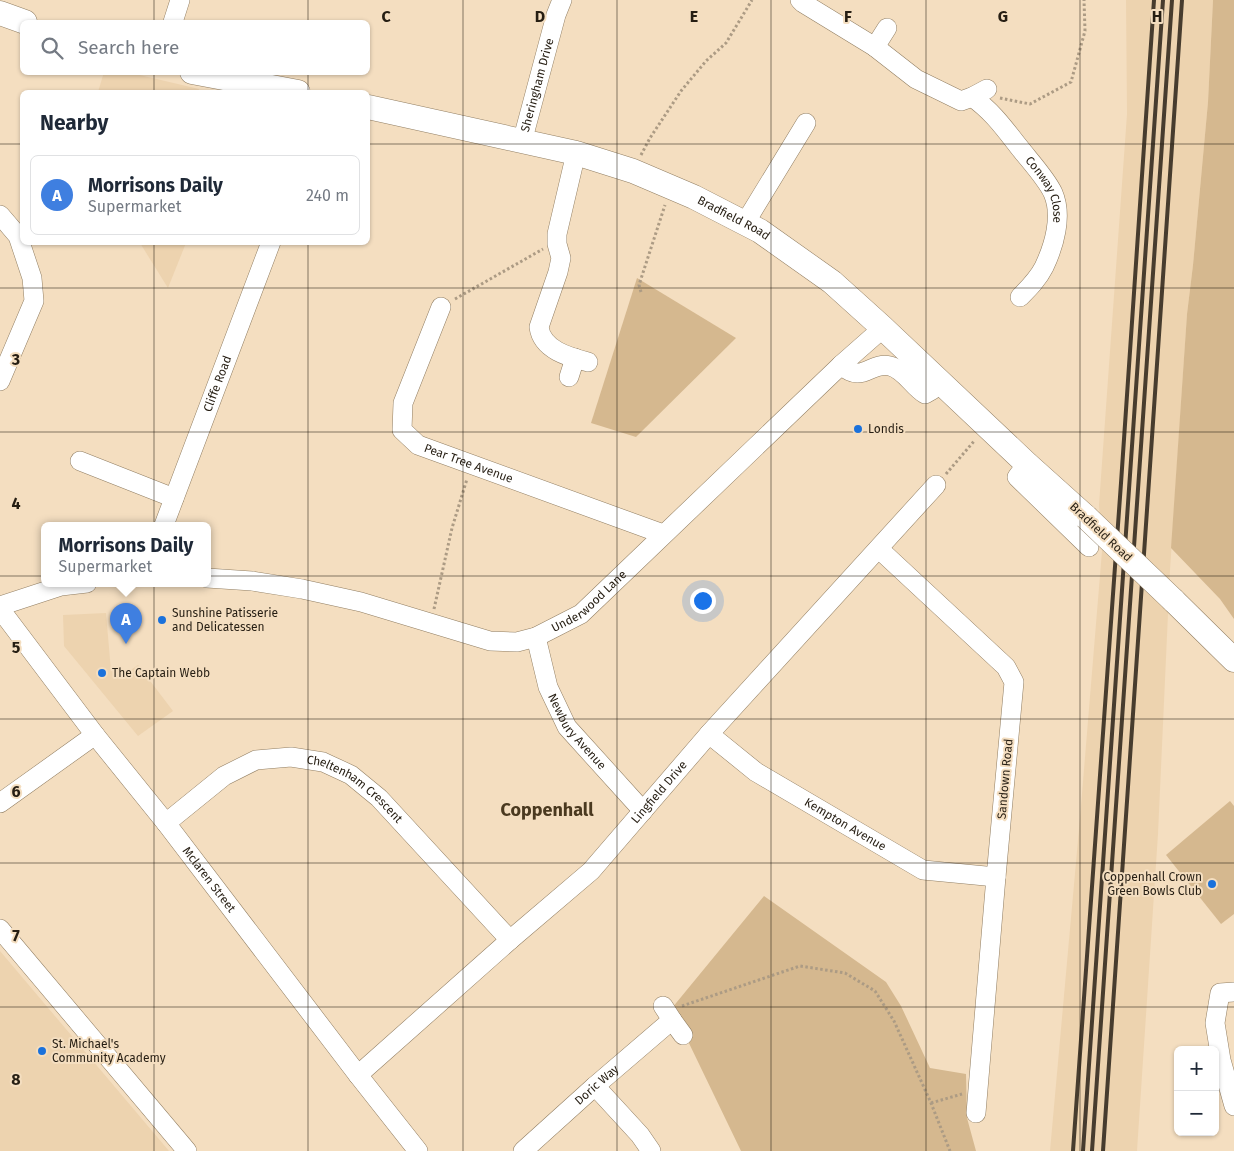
<!DOCTYPE html>
<html lang="en">
<head>
<meta charset="utf-8">
<style>
  :root { --surface:#fff; --page:#f2f2f3; --text:#1f2937; --muted:#747a83; --line:#e0e1e3; --accent:#0f766e }
  body { margin:0; font-family:"Fira Sans",sans-serif; background:var(--page); color:var(--text) }
  .controls { position:absolute; right:15px; bottom:15px; display:grid; overflow:hidden; border-radius:8px; box-shadow:0 1px 4px #0004 }
  .controls button { width:45px; height:45px; display:grid; place-items:center; padding:0; border:0; border-bottom:1px solid var(--line); background:var(--surface); color:var(--text); font:25px sans-serif }
  .you { position:absolute; left:702px; top:600px; width:18px; height:18px; margin:-12px; border:4px solid #fff; border-radius:50%; background:#1a73e8; box-shadow:0 0 0 8px #1a73e833 }
  .badge { display:grid; place-items:center; width:32px; height:32px; border-radius:50%; background:var(--accent); color:#fff; font-size:16px; font-weight:700 }
  .pin { position:absolute; translate:-50% -41px; filter:drop-shadow(0 1px 2px #0008) }
  .pin::after { content:''; position:absolute; top:26px; width:18px; height:15px; background:inherit; clip-path:polygon(0 0,100% 0,50% 100%) }
  .popup { position:absolute; left:41px; top:522px; width:170px; height:65px; box-sizing:border-box; display:grid; place-content:center; border-radius:8px; background:var(--surface); filter:drop-shadow(0 1px 4px #0005); font-size:16px; white-space:nowrap; color:var(--muted) }
  .popup b { font-size:19px; color:var(--text) }
  .popup::after { content:''; position:absolute; left:50%; top:100%; margin-left:-10px; border:10px solid transparent; border-top-color:var(--surface) }
  .list { margin:0; padding:0; list-style:none }
  h2 { display:flex; justify-content:space-between; align-items:center; height:65px; margin:0; padding:0 20px; font-size:21px }
  h2 small { font-size:16px; font-weight:400; color:var(--muted) }
  .list li { display:grid; grid-template-columns:32px 1fr auto; gap:15px; align-items:center; box-sizing:border-box; height:80px; margin:0 10px 10px; padding:0 10px; border:1px solid var(--line); border-radius:8px }
  .list b { display:block; font-size:19px; white-space:nowrap }
  .list p { margin:0; font-size:16px; white-space:nowrap; color:var(--muted) }
  .list em { font-size:16px; font-style:normal; color:var(--muted) }
  .icon { flex:none; width:28px; height:28px; fill:none; stroke:currentColor; stroke-width:2; stroke-linecap:round; stroke-linejoin:round }
  .map { position:relative; flex:none; width:1234px; height:1151px; overflow:hidden }
  .search { position:absolute; background:var(--surface); box-shadow:0 1px 4px #0004; left:20px; top:20px; width:350px; height:55px; display:flex; align-items:center; gap:12px; box-sizing:border-box; padding:0 18px; border-radius:8px; color:var(--muted); font-size:19px }
  .panel { position:absolute; background:var(--surface); box-shadow:0 1px 4px #0004; left:20px; top:90px; width:350px; height:155px; border-radius:8px }
  .map>svg:first-child { display:block }
  .built { fill:#edd3af }
  .green { fill:#d5b88f }
  .lines { fill:none; stroke-linecap:round; stroke-linejoin:round }
  .minor-casing { stroke:#917e62; stroke-width:20 }
  .major-casing { stroke:#917e62; stroke-width:25 }
  .path { stroke:#ac9b84; stroke-width:3; stroke-dasharray:2.5 2.5; stroke-linecap:butt }
  .minor { stroke:#fff; stroke-width:19 }
  .major { stroke:#fff; stroke-width:24 }
  .rail { stroke:#473c2e; stroke-width:4 }
  .major-bridge-casing { stroke:#917e62; stroke-width:25; stroke-linecap:butt }
  .major-bridge { stroke:#fff; stroke-width:24 }
  .grid { fill:none; stroke:#261e13; stroke-width:1; stroke-opacity:0.55 }
  .poi-dot { fill:#1a71db; stroke:#f4dec0; stroke-width:2 }
  .labels { text-anchor:middle; stroke-width:4; stroke-linejoin:round; paint-order:stroke }
  .street-label { font-size:12px; fill:#261e13; stroke:#f4dec0 }
  .poi-label { font-size:12px; fill:#261e13; stroke:#f4dec0; text-anchor:start }
  .district-label { font-size:18px; font-weight:bold; fill:#4a391f; stroke:#f4dec0 }
  .grid-label { font-size:16px; text-anchor:middle; font-weight:bold; fill:#261e13; stroke:#f4dec0; stroke-width:4; stroke-linejoin:round; paint-order:stroke }
</style>
</head>
<body>
<div class="map">
<svg width="1234" height="1151" viewBox="0 0 1234 1151">
  <rect width="100%" height="100%" fill="#f4dec0"/>
  <g class="built">
    <polygon points="1126,0 1213,0 1208,102 1193,265 1187,314 1170,570 1158,834 1137,1151 1050,1151 1080,818 1102,551 1099,505 1127,114"/>
    <polygon points="104,72 131,73 199,89 198,92 98,92"/>
    <polygon points="140,243 186,243 168,288"/>
    <polygon points="106,613 111,671 125,674 138,665 173,711 138,736 64,646 63,615"/>
    <polygon points="0,951 169,1151 0,1151"/>
  </g>
  <g class="green">
    <polygon points="1213,0 1234,0 1234,619 1220,599 1171,548 1187,314 1193,265 1208,102"/>
    <polygon points="637,278 736,338 636,437 591,423"/>
    <polygon points="1230,801 1234,806 1234,914 1221,924 1166,855"/>
    <polygon points="764,896 886,982 901,1006 930,1068 966,1074 967,1118 976,1151 741,1151 672,1008"/>
  </g>
  <g class="lines">
    <g class="minor-casing">
      <g id="minor">
        <polyline points="800,0 803,3 875,47 916,79 961,101 972,97 987,89"/>
        <polyline points="173,22 180,0"/>
        <polyline points="875,47 887,28"/>
        <path id="s1" d="M972,97C992,111 1004,128 1019,147C1029,160 1046,178 1053,193C1063,216 1054,246 1044,267C1038,279 1029,288 1020,297"/>
        <path id="s2" d="M522,142L556,15L562,0"/>
        <path d="M576,153L557,234V244L561,258L558,272L539,327C542,350 569,357 588,362"/>
        <polyline points="0,215 18,236 32,278 34,301 0,381"/>
        <polyline points="745,223 806,123"/>
        <path id="s3" d="M441,307L403,403L402,430L418,445L663,534"/>
        <path d="M841,365C863,385 870,361 890,366C905,370 912,386 925,394L932,390L940,382"/>
        <polyline points="569,377 575,358"/>
        <polyline points="80,461 174,498"/>
        <polyline points="1027,464 1017,477 1089,547"/>
        <path id="s4" d="M164,525L271,242"/>
        <polyline points="879,549 1006,667 1014,682 996,877 976,1113"/>
        <path id="s5" d="M207,578L252,581L302,589L361,602L490,641L517,642L536,637L581,614L841,365L883,328"/>
        <polyline points="0,606 61,586 87,583"/>
        <path id="s6" d="M0,609L95,735L166,823L358,1075L418,1151"/>
        <path id="s7" d="M536,637L548,687L567,727L643,811"/>
        <path id="s8" d="M709,734L756,772L923,870L996,877"/>
        <polyline points="0,803 95,735"/>
        <path id="s9" d="M166,823L224,776L256,760L291,757L323,762L351,775L379,798L510,940"/>
        <polyline points="0,929 187,1151"/>
        <polyline points="1234,992 1220,993 1215,1023 1221,1060 1234,1106"/>
        <polyline points="672,1020 683,1035"/>
        <path id="s10" d="M358,1075L510,940L591,871L709,734L936,485"/>
        <polyline points="595,1086 640,1135 651,1151"/>
        <path id="s11" d="M523,1151L595,1086L672,1020L663,1006"/>
      </g>
    </g>
    <g class="major-casing">
      <g id="major">
        <polyline points="0,13 25,22"/>
        <polyline points="192,72 298,92"/>
        <path id="s12" d="M368,107L576,153L633,171L694,197L760,231L832,282L883,328L1027,464L1086,517"/>
        <polyline points="1173,600 1234,660"/>
      </g>
    </g>
    <g class="path">
      <polyline points="1000,98 1030,104 1071,82 1085,31 1084,0"/>
      <polyline points="641,155 650,138 681,91 706,61 726,43 752,0"/>
      <polyline points="641,292 639,285 665,205"/>
      <polyline points="455,299 543,249"/>
      <polyline points="946,474 975,440"/>
      <polyline points="434,609 452,528 467,479"/>
      <polyline points="682,1006 800,966 845,973 875,991 894,1021 931,1103 950,1151"/>
      <polyline points="931,1103 962,1094"/>
    </g>
    <use href="#minor" class="minor"/>
    <use href="#major" class="major"/>
    <g class="rail">
      <polyline points="1073,1151 1121,483 1154,0"/>
      <polyline points="1083,1151 1163,0"/>
      <polyline points="1092,1151 1172,0"/>
      <polyline points="1103,1151 1182,0"/>
    </g>
    <g class="major-bridge-casing">
      <polyline id="major-bridge" points="1086,517 1173,600"/>
    </g>
    <use href="#major-bridge" class="major-bridge"/>
  </g>
  <path class="grid" d="M154,0V22M308,0V22M463,0V1151M617,0V1151M771,0V1151M926,0V1151M1080,0V1151M154,72V92M308,72V92M0,144H22M368,144H1234M154,242V1151M308,242V1151M0,288H1234M0,432H1234M0,576H1234M0,719H1234M0,863H1234M0,1007H1234"/>
  <g class="poi-dot">
    <circle cx="858" cy="429" r="5"/>
    <circle cx="162" cy="620" r="5"/>
    <circle cx="102" cy="673" r="5"/>
    <circle cx="1212" cy="884" r="5"/>
    <circle cx="42" cy="1051" r="5"/>
  </g>
  <g class="labels">
    <g class="street-label">
      <text dy="4" stroke="none"><textPath href="#s2" startOffset="59">Sheringham Drive</textPath></text>
      <text dy="4" stroke="none"><textPath href="#s1" startOffset="120">Conway Close</textPath></text>
      <text dy="4" stroke="none"><textPath href="#s12" startOffset="384">Bradfield Road</textPath></text>
      <text dy="4" stroke="none"><textPath href="#s4" startOffset="151">Cliffe Road</textPath></text>
      <text dy="4" stroke="none"><textPath href="#s3" startOffset="206">Pear Tree Avenue</textPath></text>
      <text transform="translate(1101 532) rotate(43)" y="4">Bradfield Road</text>
      <text dy="4" stroke="none"><textPath href="#s5" startOffset="402">Underwood Lane</textPath></text>
      <text dy="4" stroke="none"><textPath href="#s7" startOffset="105">Newbury Avenue</textPath></text>
      <text transform="translate(1005 779) rotate(-85)" y="4">Sandown Road</text>
      <text dy="4" stroke="none"><textPath href="#s9" startOffset="219">Cheltenham Crescent</textPath></text>
      <text dy="4" stroke="none"><textPath href="#s10" startOffset="414">Lingfield Drive</textPath></text>
      <text dy="4" stroke="none"><textPath href="#s8" startOffset="164">Kempton Avenue</textPath></text>
      <text dy="4" stroke="none"><textPath href="#s6" startOffset="342">Mclaren Street</textPath></text>
      <text dy="4" stroke="none"><textPath href="#s11" startOffset="99">Doric Way</textPath></text>
    </g>
    <g class="poi-label">
      <text x="868" y="433">Londis</text>
      <text x="172" y="617">Sunshine Patisserie<tspan x="172" dy="14">and Delicatessen</tspan></text>
      <text x="112" y="677">The Captain Webb</text>
      <text x="1202" y="881" text-anchor="end">Coppenhall Crown<tspan x="1202" dy="14">Green Bowls Club</tspan></text>
      <text x="52" y="1048">St. Michael's<tspan x="52" dy="14">Community Academy</tspan></text>
    </g>
    <g class="district-label">
      <text x="547" y="816">Coppenhall</text>
    </g>
  </g>
  <g class="grid-label">
    <text x="386" y="22">C</text>
    <text x="540" y="22">D</text>
    <text x="694" y="22">E</text>
    <text x="848" y="22">F</text>
    <text x="1003" y="22">G</text>
    <text x="1157" y="22">H</text>
    <text x="16" y="365">3</text>
    <text x="16" y="509">4</text>
    <text x="16" y="653">5</text>
    <text x="16" y="797">6</text>
    <text x="16" y="941">7</text>
    <text x="16" y="1085">8</text>
  </g>
</svg>
<div class="controls">
<button>+</button>
<button>−</button>
</div>
<div class="you"></div>
<div class="pin badge" style="left:126px;top:644px;background:#3f7fe0">A</div>
<div class="popup"><b>Morrisons Daily</b>Supermarket</div>
<div class="search"><svg class="icon" aria-label="search" viewBox="0 0 24 24"><circle cx="10" cy="10" r="6"/><path d="M15 15l6 6"/></svg>Search here</div>
<section class="panel">
<h2>Nearby<small></small></h2>
<ul class="list">
<li><span class="badge" style="background:#3f7fe0">A</span><div><b>Morrisons Daily</b><p>Supermarket</p></div><em>240 m</em></li>
</ul>
</section>
</div>
</body>
</html>
